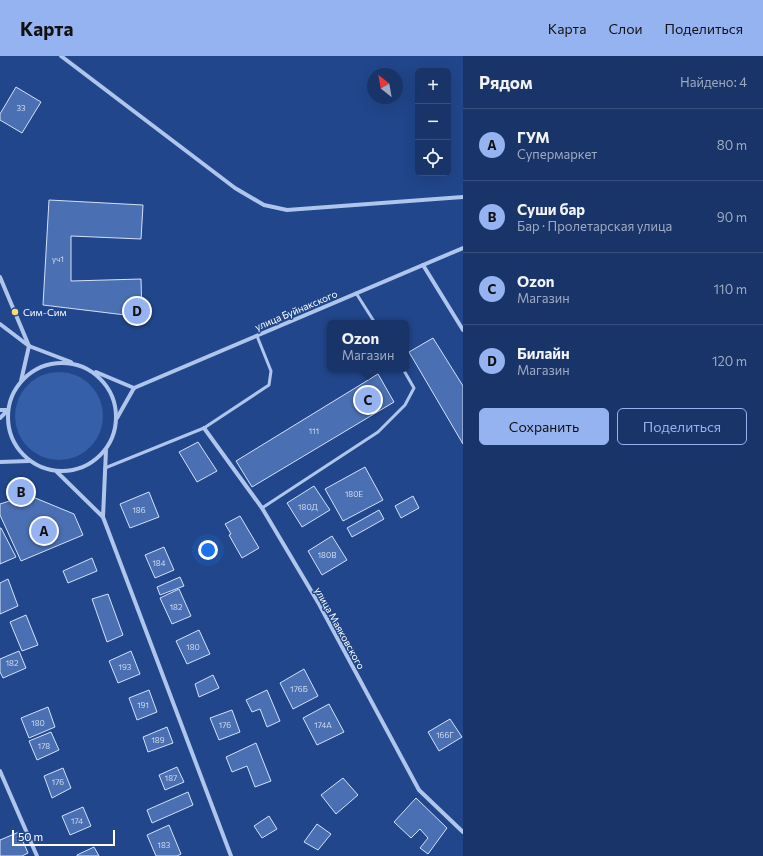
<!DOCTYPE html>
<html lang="ru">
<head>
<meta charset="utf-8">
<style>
  :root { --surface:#193468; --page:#223c6e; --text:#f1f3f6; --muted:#9faac0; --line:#374f7c; --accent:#95b2f1 }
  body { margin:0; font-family:Commissioner,sans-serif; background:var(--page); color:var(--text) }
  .controls { position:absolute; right:12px; top:12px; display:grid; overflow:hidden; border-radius:6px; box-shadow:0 4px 16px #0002 }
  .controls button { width:36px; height:36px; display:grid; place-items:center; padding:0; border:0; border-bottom:1px solid var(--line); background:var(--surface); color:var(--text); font:20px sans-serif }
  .compass { position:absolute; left:367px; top:12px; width:36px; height:36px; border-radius:50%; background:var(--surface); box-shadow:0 4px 16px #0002; rotate:329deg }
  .scale { position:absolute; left:12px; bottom:10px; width:103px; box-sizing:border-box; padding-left:4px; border:2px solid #fff; border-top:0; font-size:11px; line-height:14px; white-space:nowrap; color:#fff; -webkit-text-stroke:3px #21468b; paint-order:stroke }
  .you { position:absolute; left:208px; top:494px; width:14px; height:14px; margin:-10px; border:3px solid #fff; border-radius:50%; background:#1a73e8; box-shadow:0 0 0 6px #1a73e833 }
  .badge { display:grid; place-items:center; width:26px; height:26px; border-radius:50%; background:var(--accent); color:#111; font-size:13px; font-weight:700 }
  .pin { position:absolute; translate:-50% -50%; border:2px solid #fff; box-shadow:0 1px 4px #0006 }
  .popup { position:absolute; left:327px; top:264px; width:82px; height:52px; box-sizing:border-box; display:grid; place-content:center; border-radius:6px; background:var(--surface); filter:drop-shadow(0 1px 3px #0005); font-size:13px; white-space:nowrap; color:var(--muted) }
  .popup b { font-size:15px; color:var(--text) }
  .popup::after { content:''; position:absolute; left:50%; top:100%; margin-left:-8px; border:8px solid transparent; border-top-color:var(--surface) }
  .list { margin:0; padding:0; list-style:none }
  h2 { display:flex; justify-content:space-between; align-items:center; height:52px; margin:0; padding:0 16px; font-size:17px }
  h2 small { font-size:13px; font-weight:400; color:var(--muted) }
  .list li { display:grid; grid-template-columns:26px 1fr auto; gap:12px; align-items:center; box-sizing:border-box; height:72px; padding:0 16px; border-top:1px solid var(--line) }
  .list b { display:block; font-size:15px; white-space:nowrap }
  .list p { margin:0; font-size:13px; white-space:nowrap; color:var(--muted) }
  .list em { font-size:13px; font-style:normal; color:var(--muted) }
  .actions { display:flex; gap:8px; padding:12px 16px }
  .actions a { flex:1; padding:9px 0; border:1px solid var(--accent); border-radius:6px; text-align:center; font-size:14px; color:var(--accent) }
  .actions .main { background:var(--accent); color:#111 }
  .icon { flex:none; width:22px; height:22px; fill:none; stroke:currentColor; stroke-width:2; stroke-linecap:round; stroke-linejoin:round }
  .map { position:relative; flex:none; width:463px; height:800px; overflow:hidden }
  header { display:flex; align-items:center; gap:24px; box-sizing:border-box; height:56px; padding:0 20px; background:var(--accent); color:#111 }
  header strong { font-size:19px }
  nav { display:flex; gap:22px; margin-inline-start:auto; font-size:14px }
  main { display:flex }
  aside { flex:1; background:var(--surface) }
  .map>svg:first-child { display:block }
  .green { fill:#355fa9 }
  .building { fill:#4a70b3; stroke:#d4e1f8 }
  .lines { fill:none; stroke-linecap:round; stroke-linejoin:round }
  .lane { stroke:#afc5eb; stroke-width:3 }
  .street { stroke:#afc5eb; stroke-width:4 }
  .poi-dot { fill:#f7dc70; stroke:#21468b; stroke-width:1.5 }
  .labels { text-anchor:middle; stroke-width:3; stroke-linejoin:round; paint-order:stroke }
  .number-label { font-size:8px; fill:#d2dbec }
  .street-label { font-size:10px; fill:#fff; stroke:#21468b }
  .poi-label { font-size:10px; fill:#fff; stroke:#21468b; text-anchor:start }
</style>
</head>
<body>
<header>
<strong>Карта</strong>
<nav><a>Карта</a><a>Слои</a><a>Поделиться</a></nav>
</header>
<main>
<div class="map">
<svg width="463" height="800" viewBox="0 0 463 800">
  <rect width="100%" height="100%" fill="#21468b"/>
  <circle class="green" cx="59" cy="360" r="44"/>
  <g class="building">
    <polygon points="16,31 41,46 22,77 0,64 0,58"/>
    <polygon points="49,144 143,149 141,183 71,180 71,225 141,223 142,261 43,249"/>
    <polygon points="433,282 463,330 463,388 409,296"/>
    <polygon points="378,318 394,346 252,431 236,405"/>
    <polygon points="198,386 217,415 197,426 179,396"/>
    <polygon points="365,411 383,444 343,465 325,433"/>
    <polygon points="314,430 330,454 302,471 287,447"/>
    <polygon points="149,436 159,461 130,472 120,448"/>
    <polygon points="28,439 74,458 83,479 21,505 0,459 0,448"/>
    <polygon points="413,440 419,452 401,462 395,450"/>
    <polygon points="379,454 384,463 352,481 347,472"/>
    <polygon points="240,460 259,492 242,502 229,479 231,478 225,468"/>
    <polygon points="0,472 1,472 16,501 0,508"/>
    <polygon points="332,480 347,504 322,519 308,495"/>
    <polygon points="164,491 174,514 155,522 145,499"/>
    <polygon points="92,502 97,515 68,527 63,515"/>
    <polygon points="180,521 184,530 160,539 157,531"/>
    <polygon points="8,523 18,550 0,558 0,527"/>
    <polygon points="179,533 191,560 172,568 160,542"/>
    <polygon points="108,538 123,579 107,586 92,543"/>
    <polygon points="26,559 38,589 22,595 10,566"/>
    <polygon points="199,574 210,598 187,608 176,585"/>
    <polygon points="19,595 26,612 3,622 0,616 0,603"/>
    <polygon points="131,595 140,618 118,627 109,605"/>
    <polygon points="304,613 318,640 293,653 280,627"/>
    <polygon points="213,619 219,632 199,641 195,628"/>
    <polygon points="149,634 157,656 137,664 129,642"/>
    <polygon points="267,634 280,665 267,671 260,653 252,656 246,644"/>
    <polygon points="329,648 344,676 317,689 303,662"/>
    <polygon points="48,651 55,671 29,682 21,662"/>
    <polygon points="232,654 240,676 219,684 210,662"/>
    <polygon points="450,663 462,681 439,695 428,676"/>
    <polygon points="167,671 173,687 148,696 143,681"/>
    <polygon points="51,676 59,694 37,704 29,685"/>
    <polygon points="256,687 271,725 255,731 247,710 232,716 226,701"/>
    <polygon points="177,711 184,726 165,734 159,719"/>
    <polygon points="63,712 71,732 52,742 44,720"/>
    <polygon points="343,722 358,739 336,758 321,739"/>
    <polygon points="188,736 193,749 152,767 147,754"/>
    <polygon points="416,742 447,772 428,798 420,792 428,782 420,773 411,782 394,766"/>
    <polygon points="83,751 91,770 70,779 62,760"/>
    <polygon points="269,760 277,773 262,782 254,770"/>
    <polygon points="317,768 331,778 318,794 304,786"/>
    <polygon points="169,769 181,798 177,800 156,800 147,779"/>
    <polygon points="19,776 28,797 22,800 0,800 0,784"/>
    <polygon points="94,791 99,800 77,800 77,799"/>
  </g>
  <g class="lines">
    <g class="lane">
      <polyline points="356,237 375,267"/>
      <polyline points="105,412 204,372 269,329 271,315 257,280"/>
      <polyline points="262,452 378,376 405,349 414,332 403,313"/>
    </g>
    <g class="street">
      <polyline points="61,0 235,132 264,149 287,154 463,141"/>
      <polyline points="423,209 463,274"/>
      <polyline points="0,221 29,290"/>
      <polyline points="0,268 29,290 71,306"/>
      <circle cx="62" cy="361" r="54"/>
      <polyline points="96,316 134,332"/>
      <polyline points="21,325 29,290"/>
      <polyline points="134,332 463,192"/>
      <polyline points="0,354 8,354"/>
      <polyline points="0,362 8,354"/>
      <polyline points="117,362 134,332"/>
      <polyline points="204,372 262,452 319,548 419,734 463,776"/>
      <polyline points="0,406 29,405"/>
      <polyline points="57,416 103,461 106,394"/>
      <polyline points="103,461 231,800"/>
      <polyline points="0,715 37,800"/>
    </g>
  </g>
  <circle class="poi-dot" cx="15" cy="256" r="4"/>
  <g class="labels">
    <g class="number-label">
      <text x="21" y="55">33</text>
      <text x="58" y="206">уч1</text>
      <text x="314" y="378">111</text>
      <text x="354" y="441">180Е</text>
      <text x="308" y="454">180Д</text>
      <text x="139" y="457">186</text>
      <text x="327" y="502">180В</text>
      <text x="159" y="510">184</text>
      <text x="176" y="554">182</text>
      <text x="193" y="594">180</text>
      <text x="12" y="610">182</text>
      <text x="125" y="614">193</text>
      <text x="299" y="636">176Б</text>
      <text x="143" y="652">191</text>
      <text x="38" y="670">180</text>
      <text x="225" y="672">176</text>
      <text x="323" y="672">174А</text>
      <text x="445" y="682">166Г</text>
      <text x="158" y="687">189</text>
      <text x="44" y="693">178</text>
      <text x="171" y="725">187</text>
      <text x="58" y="729">176</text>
      <text x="77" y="768">174</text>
      <text x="164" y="792">183</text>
    </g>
    <g class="street-label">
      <text transform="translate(296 254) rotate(-23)" y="4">улица Буйнакского</text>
      <text transform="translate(340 572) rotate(61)" y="4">улица Маяковского</text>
    </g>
    <g class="poi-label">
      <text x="23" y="260">Сим-Сим</text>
    </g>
  </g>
</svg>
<div class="controls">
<button>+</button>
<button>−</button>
<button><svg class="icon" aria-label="locate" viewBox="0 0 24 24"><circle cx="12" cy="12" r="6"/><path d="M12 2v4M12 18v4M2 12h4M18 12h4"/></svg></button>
</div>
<svg class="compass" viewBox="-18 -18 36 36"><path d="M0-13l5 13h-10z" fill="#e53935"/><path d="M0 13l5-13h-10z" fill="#9faac0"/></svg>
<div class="scale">50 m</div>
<div class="you"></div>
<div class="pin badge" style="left:44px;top:475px">A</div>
<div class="pin badge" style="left:21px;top:436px">B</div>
<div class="pin badge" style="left:368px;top:344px">C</div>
<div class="popup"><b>Ozon</b>Магазин</div>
<div class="pin badge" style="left:137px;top:255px">D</div>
</div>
<aside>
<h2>Рядом<small>Найдено: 4</small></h2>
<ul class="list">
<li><span class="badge">A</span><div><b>ГУМ</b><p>Супермаркет</p></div><em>80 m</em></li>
<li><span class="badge">B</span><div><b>Суши бар</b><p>Бар · Пролетарская улица</p></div><em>90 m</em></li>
<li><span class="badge">C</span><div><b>Ozon</b><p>Магазин</p></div><em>110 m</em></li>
<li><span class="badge">D</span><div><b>Билайн</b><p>Магазин</p></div><em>120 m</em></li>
</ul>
<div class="actions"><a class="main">Сохранить</a><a>Поделиться</a></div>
</aside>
</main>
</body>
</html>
